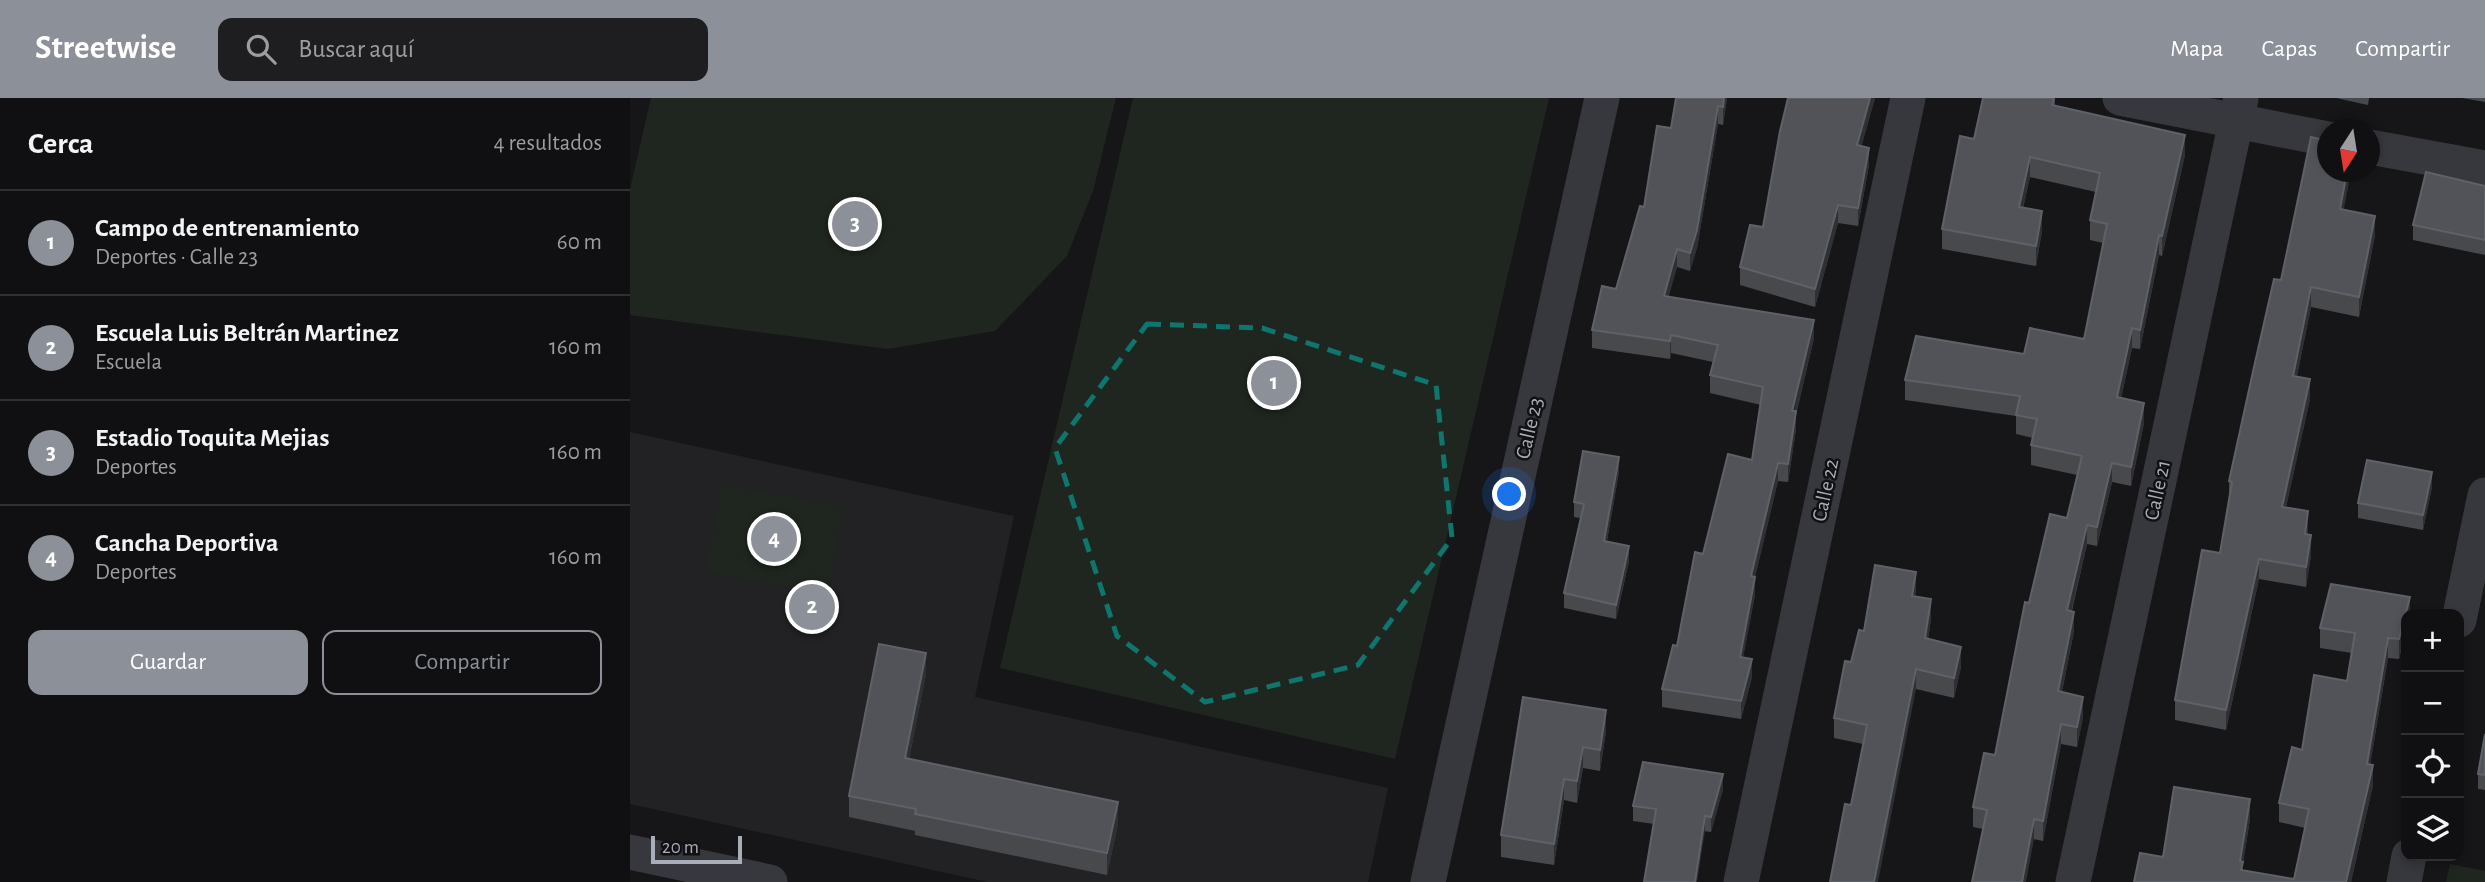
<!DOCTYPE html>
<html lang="es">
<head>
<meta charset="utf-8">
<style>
  :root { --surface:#101012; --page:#1e1e20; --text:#f1f3f6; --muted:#9c9d9f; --line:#303032; --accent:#8c9099 }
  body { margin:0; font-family:"Alegreya Sans",sans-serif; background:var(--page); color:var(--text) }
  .controls { position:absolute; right:21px; bottom:21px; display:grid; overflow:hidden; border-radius:14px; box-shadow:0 4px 10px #0003 }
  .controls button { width:63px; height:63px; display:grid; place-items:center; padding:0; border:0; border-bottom:2px solid var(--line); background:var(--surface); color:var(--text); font:35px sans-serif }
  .compass { position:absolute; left:1687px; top:21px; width:63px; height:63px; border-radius:50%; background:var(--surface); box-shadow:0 4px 10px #0003; rotate:192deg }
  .scale { position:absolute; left:21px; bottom:18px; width:91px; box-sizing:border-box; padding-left:7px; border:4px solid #a8adb8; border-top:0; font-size:19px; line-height:24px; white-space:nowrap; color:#a8adb8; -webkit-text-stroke:5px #111113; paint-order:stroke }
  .you { position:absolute; left:880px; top:397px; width:24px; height:24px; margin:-18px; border:5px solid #fff; border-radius:50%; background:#1a73e8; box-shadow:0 0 0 10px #1a73e833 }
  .badge { display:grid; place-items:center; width:46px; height:46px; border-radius:50%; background:var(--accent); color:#fff; font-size:23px; font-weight:700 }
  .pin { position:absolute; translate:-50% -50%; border:4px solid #fff; box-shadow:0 2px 7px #0006 }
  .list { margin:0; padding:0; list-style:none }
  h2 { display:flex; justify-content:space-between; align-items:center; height:91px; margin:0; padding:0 28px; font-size:30px }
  h2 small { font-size:23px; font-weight:400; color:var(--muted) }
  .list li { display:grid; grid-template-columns:46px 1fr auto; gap:21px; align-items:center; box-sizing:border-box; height:105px; padding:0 28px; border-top:2px solid var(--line) }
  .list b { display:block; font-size:26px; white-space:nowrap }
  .list p { margin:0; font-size:23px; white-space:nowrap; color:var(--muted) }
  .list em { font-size:23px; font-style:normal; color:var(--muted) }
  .actions { display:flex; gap:14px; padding:21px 28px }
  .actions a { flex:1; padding:16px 0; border:2px solid var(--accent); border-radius:14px; text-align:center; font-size:24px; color:var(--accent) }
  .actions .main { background:var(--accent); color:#fff }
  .icon { flex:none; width:38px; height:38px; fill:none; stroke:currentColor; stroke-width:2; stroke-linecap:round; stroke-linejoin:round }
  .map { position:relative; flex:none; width:1855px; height:784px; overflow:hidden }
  header { display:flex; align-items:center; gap:42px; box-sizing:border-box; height:98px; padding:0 35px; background:var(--accent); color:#fff }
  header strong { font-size:33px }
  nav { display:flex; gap:38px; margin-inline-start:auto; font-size:24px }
  .search { width:490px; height:63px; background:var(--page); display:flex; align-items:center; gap:18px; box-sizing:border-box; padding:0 24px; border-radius:14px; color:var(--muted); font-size:26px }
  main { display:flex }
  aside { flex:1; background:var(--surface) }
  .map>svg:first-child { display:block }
  .built { fill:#222225 }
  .green { fill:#1e261f }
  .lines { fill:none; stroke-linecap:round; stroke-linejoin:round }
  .minor { stroke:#37383d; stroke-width:35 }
  .wall { fill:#47494d }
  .shaded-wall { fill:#2f3033 }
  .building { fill:#525359; stroke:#5f6168; stroke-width:2 }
  .marked { fill:none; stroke:#0f766e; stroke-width:5; stroke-dasharray:14 9; stroke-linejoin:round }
  .labels { text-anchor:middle; stroke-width:5; stroke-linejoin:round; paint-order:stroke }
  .street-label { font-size:21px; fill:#a8adb8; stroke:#111113 }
</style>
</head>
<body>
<header>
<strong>Streetwise</strong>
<div class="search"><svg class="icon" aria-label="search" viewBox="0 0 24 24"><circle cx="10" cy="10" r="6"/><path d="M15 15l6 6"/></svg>Buscar aquí</div>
<nav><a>Mapa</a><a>Capas</a><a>Compartir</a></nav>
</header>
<main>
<aside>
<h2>Cerca<small>4 resultados</small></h2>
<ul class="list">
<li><span class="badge">1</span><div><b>Campo de entrenamiento</b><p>Deportes · Calle 23</p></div><em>60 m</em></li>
<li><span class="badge">2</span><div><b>Escuela Luis Beltrán Martinez</b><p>Escuela</p></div><em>160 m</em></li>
<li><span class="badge">3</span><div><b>Estadio Toquita Mejias</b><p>Deportes</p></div><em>160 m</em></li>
<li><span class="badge">4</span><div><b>Cancha Deportiva</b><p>Deportes</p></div><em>160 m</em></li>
</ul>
<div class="actions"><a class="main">Guardar</a><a>Compartir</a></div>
</aside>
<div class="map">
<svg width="1855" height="784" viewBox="0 0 1855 784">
  <rect width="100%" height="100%" fill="#161618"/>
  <polygon class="built" points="0,334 384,418 345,599 758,690 738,784 358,784 0,706"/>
  <g class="green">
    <polygon points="21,0 486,0 463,93 437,158 365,233 258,251 0,217 0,91"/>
    <polygon points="503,0 919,0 765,661 370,570"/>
    <polygon points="92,386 214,409 197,497 75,474"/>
    <polygon points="1820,766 1855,773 1855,784 1816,784"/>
  </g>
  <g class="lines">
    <g class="minor">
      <polyline points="1490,0 1698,41"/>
      <polyline points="1740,49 1855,70"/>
      <polyline points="1829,522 1855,397"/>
      <polyline points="0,754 140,784"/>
      <polyline points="798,784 972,0"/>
      <polyline points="1111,784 1278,0"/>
      <polyline points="1443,784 1611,0"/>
      <polyline points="1774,784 1779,758"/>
    </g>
  </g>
  <g class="wall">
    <polygon points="1097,0 1093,27 1088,26 1067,150 1060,173 1047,169 1038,199 1184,240 1166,317 1166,331 1158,384 1148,383 1125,479 1125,497 1113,559 1122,579 1111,621 1032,609 1032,591 1047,548 1073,456 1122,362 1131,307 1080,295 1080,277 1083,264 1041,255 1040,261 962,250 962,232 986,191 1041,30"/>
    <polygon points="1158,0 1245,0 1231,48 1239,67 1228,128 1208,125 1185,209 1110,187 1110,169 1133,129"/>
    <polygon points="1425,0 1425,8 1555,57 1532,158 1529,157 1510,251 1502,250 1491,300 1514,325 1501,388 1482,384 1467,448 1457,446 1442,513 1444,533 1432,594 1453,619 1447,649 1431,646 1413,743 1343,729 1343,709 1365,657 1399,505 1437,420 1447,377 1401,367 1401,347 1403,340 1386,336 1386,318 1275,302 1275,282 1454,241 1473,145 1460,142 1460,122 1466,94 1400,79 1393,110 1412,133 1406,168 1312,151 1312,131 1344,41"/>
    <polygon points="1706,0 1739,0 1738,7"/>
    <polygon points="1832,0 1855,0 1855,4"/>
    <polygon points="1855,88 1855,157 1783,142 1783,127"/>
    <polygon points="1713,112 1745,137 1729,219 1681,209 1667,278 1680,301 1656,409 1678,433 1678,436 1681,457 1676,489 1629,481 1596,632 1545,622 1545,602 1590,455 1599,403 1599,383 1651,182"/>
    <polygon points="989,374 977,443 999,463 986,521 934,510 934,495 950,420 944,419 944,404"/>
    <polygon points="1802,389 1793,432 1728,420 1728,405"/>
    <polygon points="1286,494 1285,498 1301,521 1298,541 1331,569 1324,600 1286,591 1221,707 1233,646 1204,640 1204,620 1221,564 1234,533"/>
    <polygon points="1780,516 1769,561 1758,560 1740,667 1743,687 1721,784 1504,784 1533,759 1620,721 1613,764 1613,773 1664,781 1675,730 1649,724 1649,705 1672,652 1717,583 1722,555 1690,550 1690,530"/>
    <polygon points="296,576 279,661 488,726 477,777 285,737 285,733 219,719 219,698"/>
    <polygon points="893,599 976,633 970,673 953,670 947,705 934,702 924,767 871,759 871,737"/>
    <polygon points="1855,636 1855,692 1848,691 1848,676"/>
    <polygon points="1093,691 1081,734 1003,723 1003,708"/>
  </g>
  <g class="shaded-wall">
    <polygon points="1094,0 1097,0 1093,27 1093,9"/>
    <polygon points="1240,0 1245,0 1227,65 1227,47"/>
    <polygon points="1088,8 1088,26 1067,150 1060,173 1060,155"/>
    <polygon points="1555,37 1555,57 1532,158 1532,138"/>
    <polygon points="1239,50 1239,67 1228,128 1228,110"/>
    <polygon points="1400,59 1400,79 1389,129 1389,109"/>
    <polygon points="1717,74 1721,74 1710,131 1710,111"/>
    <polygon points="1208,107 1208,125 1185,209 1185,191"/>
    <polygon points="1412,113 1412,133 1406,168 1406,148"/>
    <polygon points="1745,118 1745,137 1729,219 1729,199"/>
    <polygon points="1529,137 1529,157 1510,251 1510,232"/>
    <polygon points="1047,151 1047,169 1034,216 1034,198"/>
    <polygon points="1681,189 1681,209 1663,297 1663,278"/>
    <polygon points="1184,222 1184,240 1166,317 1166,331 1158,384 1158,366 1162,313"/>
    <polygon points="1502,230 1502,250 1487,319 1487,299"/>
    <polygon points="1041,237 1041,255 1040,261 1040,243"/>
    <polygon points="1680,281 1680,301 1652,428 1652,409"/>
    <polygon points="1514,305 1514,325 1501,388 1501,369"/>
    <polygon points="989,359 989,374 974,458 974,443"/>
    <polygon points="1148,365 1148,383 1121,496 1121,478"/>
    <polygon points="1482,365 1482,384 1467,448 1467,429"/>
    <polygon points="1802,374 1802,389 1793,432 1793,417"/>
    <polygon points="1678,413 1678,433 1675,456 1675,436"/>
    <polygon points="1457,427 1457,446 1437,532 1437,512"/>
    <polygon points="1681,437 1681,457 1676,489 1676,469"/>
    <polygon points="999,448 999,463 986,521 986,507"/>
    <polygon points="1629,461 1629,481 1596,632 1596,612"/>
    <polygon points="1286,474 1286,494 1282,518 1282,498"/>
    <polygon points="1125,479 1125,497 1110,576 1110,559"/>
    <polygon points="1780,499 1780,516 1776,516 1776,533 1769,561 1769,541"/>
    <polygon points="1301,501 1301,521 1295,560 1295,540"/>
    <polygon points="1444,514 1444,533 1428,613 1428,593"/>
    <polygon points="1758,540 1758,560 1737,686 1737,666"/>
    <polygon points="1331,549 1331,569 1324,600 1324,580"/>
    <polygon points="296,555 296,576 275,681 275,660"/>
    <polygon points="1122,561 1122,579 1111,621 1111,603"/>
    <polygon points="1286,571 1286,591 1248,784 1244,784"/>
    <polygon points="1453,599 1453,619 1447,649 1447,629"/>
    <polygon points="976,612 976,633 970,673 970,652"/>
    <polygon points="1431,626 1431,646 1413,743 1413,723"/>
    <polygon points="953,649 953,670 947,705 947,683"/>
    <polygon points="1743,667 1743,687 1721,784 1716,784"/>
    <polygon points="1093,676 1093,691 1081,734 1081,719"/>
    <polygon points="934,681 934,702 924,767 924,746"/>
    <polygon points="1620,701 1620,721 1613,766 1613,764 1613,784 1610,763"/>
    <polygon points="488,704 488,726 477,777 477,755"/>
    <polygon points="1075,718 1075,733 1067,784 1065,784"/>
    <polygon points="1404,721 1404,741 1396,784 1392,784"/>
  </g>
  <g class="building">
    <polygon points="1046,0 1094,0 1093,9 1088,8 1067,132 1060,155 1047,151 1034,198 1184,222 1162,313 1166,313 1158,366 1148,365 1121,478 1125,479 1110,559 1122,561 1111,603 1032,591 1043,547 1047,548 1065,454 1073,456 1098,356 1122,362 1133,289 1080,277 1088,247 1041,237 1040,243 962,232 972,188 986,191 1010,108 1014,109 1027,28 1041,30"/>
    <polygon points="1158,0 1240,0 1227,47 1239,50 1228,110 1208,107 1185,191 1110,169 1120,127 1133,129 1150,33"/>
    <polygon points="1353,0 1424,0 1422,7 1555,37 1532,138 1529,137 1510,232 1502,230 1487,299 1514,305 1501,369 1482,365 1467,429 1457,427 1437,512 1444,514 1428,593 1453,599 1447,629 1431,626 1413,723 1404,721 1392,784 1342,784 1357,712 1343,709 1354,655 1365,657 1395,504 1399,505 1420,416 1437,420 1452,358 1401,347 1407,321 1386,317 1390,298 1275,282 1286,238 1394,256 1400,230 1454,241 1477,126 1460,122 1470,75 1400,59 1389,109 1412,113 1406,148 1312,131 1330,38 1344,41"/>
    <polygon points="1681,39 1698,43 1698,74 1717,74 1710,111 1745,118 1729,199 1681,189 1663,278 1680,281 1652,409 1678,413 1675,436 1681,437 1676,469 1629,461 1596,612 1545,602 1572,452 1590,455 1602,384 1599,383 1624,269 1644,181 1651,182"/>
    <polygon points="1796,74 1855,88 1855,142 1783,127"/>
    <polygon points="953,353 989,359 974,443 999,448 986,507 934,495 954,406 944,404"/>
    <polygon points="1737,362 1802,374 1793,417 1728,405"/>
    <polygon points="1245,467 1286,474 1282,498 1301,501 1295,540 1331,549 1324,580 1286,571 1244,784 1200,784 1215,706 1221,707 1237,627 1204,620 1215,563 1221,564 1229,532 1234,533"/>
    <polygon points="1701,486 1780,499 1769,541 1758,540 1737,666 1743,667 1716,784 1504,784 1510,755 1533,759 1544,689 1620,701 1610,763 1613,764 1611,772 1664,781 1679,711 1649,705 1662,649 1672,652 1684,577 1717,583 1725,535 1690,530"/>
    <polygon points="249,546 296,555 275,660 488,704 477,755 285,716 286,711 219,698"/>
    <polygon points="893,599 976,612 970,652 953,649 947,683 934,681 924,746 871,737"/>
    <polygon points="1855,636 1855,677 1848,676"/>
    <polygon points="1013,664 1093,676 1081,719 1075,718 1065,784 1014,784 1026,711 1003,708"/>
  </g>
  <path class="marked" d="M517,226L632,230L806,287L822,440L728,567L575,604L487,538L425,350Z"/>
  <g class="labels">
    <g class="street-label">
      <text transform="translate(899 330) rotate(-77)" y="7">Calle 23</text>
      <text transform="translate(1195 392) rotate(-78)" y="7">Calle 22</text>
      <text transform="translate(1527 392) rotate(-78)" y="7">Calle 21</text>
    </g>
  </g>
</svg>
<div class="controls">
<button>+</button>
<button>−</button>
<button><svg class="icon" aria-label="locate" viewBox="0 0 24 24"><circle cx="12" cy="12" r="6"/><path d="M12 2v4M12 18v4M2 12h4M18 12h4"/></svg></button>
<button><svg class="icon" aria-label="layers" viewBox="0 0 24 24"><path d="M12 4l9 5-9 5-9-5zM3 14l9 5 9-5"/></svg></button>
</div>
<svg class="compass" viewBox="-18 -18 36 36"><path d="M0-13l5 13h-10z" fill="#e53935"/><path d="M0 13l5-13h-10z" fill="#9c9d9f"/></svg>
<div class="scale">20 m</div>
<div class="you"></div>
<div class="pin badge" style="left:644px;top:285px">1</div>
<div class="pin badge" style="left:182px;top:509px">2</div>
<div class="pin badge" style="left:225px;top:126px">3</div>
<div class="pin badge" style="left:144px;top:441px">4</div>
</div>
</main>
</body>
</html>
